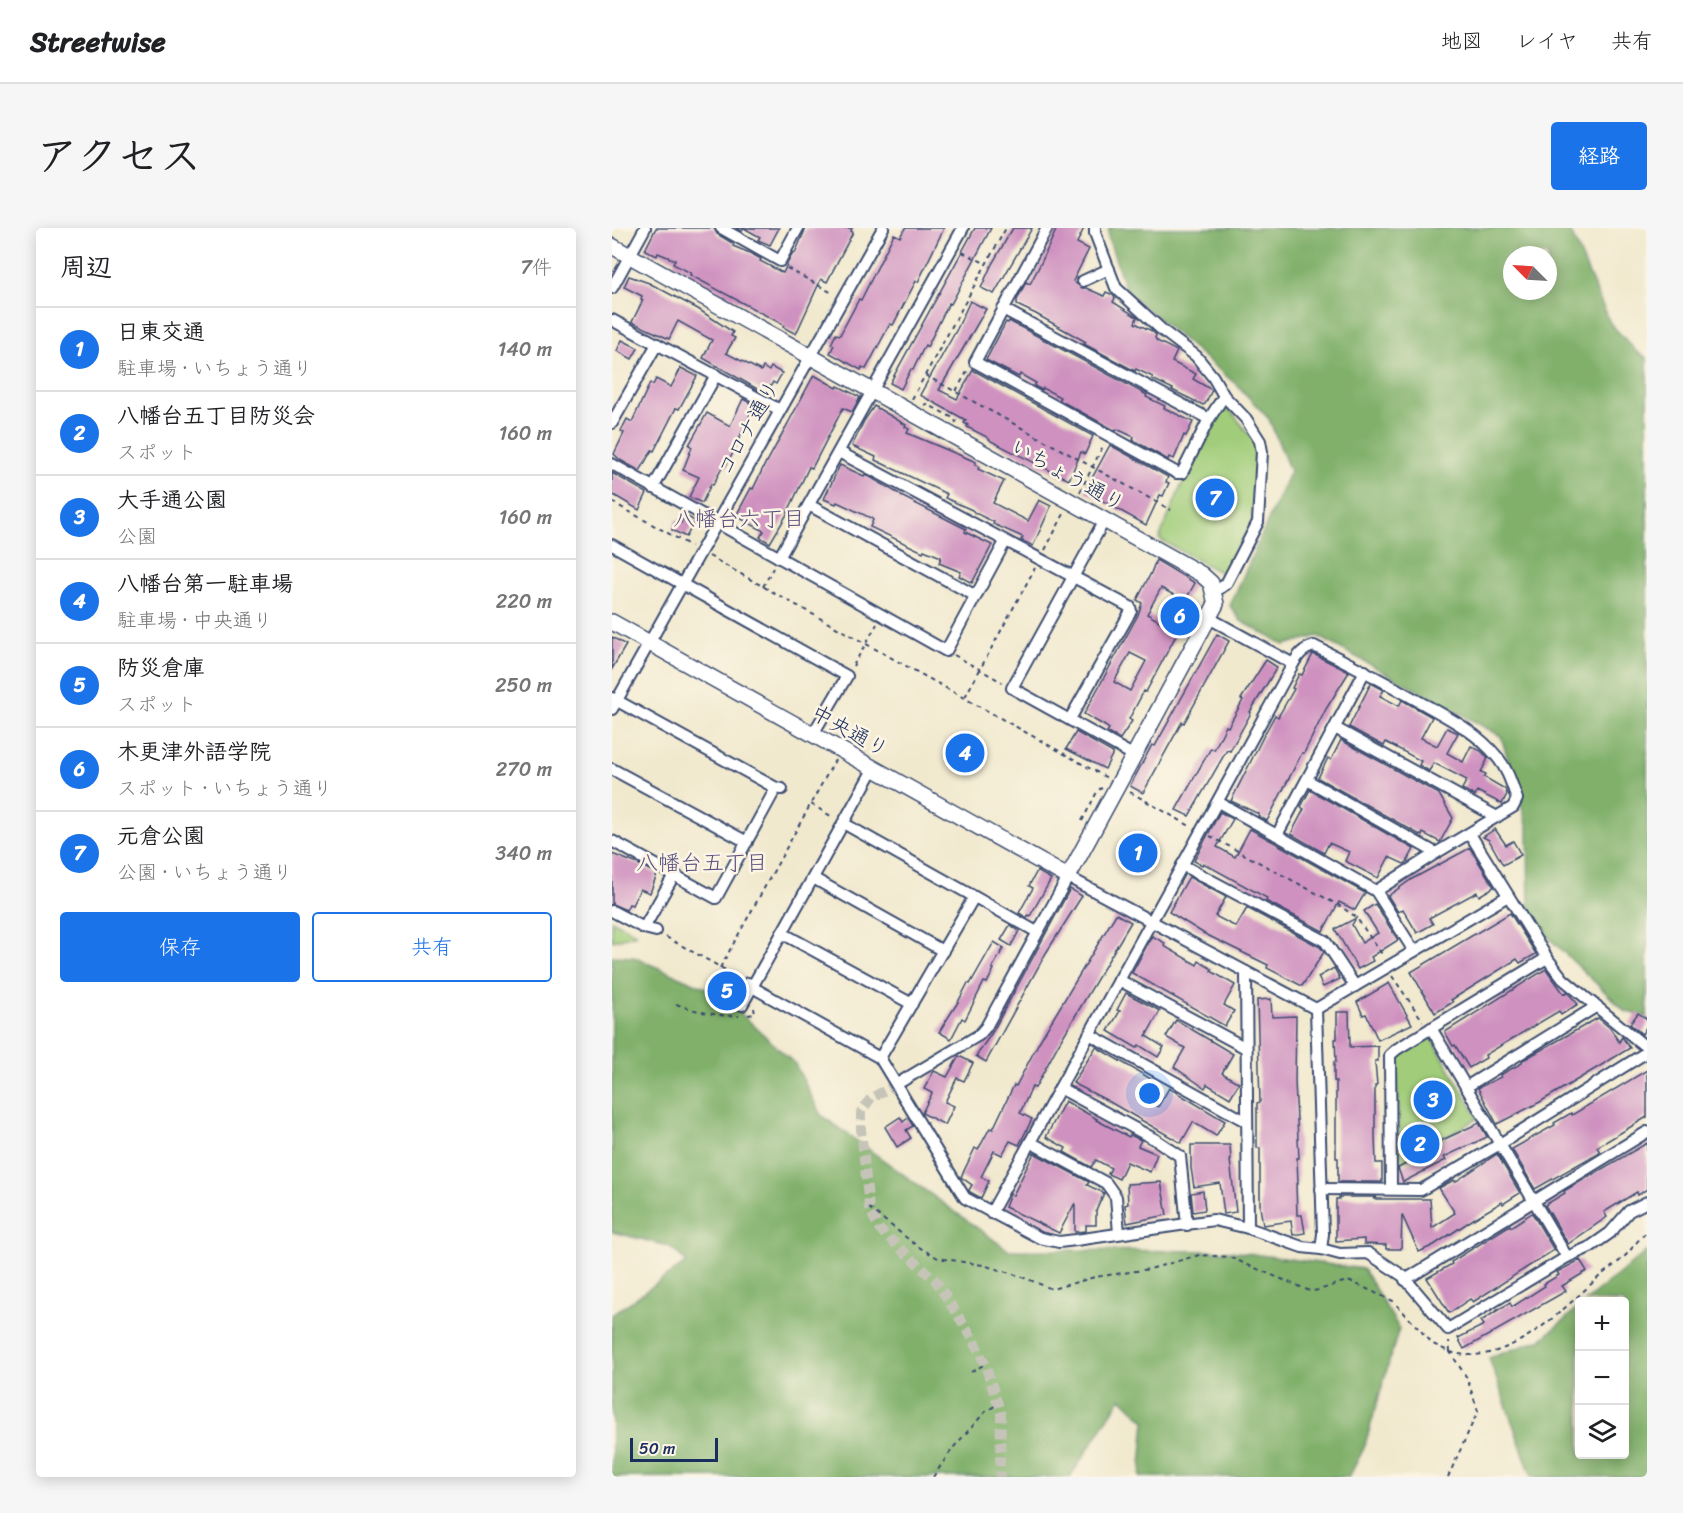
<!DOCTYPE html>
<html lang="ja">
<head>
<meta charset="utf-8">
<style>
  :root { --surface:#fff; --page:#f6f6f6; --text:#202124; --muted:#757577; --line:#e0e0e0; --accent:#1a73e8 }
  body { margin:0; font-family:Sriracha,"Klee One",sans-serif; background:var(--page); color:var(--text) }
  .controls { position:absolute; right:18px; bottom:18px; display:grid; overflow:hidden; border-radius:6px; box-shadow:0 3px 15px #0003 }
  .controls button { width:54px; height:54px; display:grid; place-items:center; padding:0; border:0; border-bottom:2px solid var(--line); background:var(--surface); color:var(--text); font:30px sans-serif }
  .compass { position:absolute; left:891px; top:18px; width:54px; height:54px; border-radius:50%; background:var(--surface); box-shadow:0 3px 15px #0003; rotate:294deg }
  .scale { position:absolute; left:18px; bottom:15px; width:88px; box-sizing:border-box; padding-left:6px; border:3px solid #1b2f5e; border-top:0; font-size:16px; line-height:21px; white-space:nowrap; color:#1b2f5e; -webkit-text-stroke:4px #fcf5e5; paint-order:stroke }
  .you { position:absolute; left:538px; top:866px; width:21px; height:21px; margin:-15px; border:4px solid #fff; border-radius:50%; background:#1a73e8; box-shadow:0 0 0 9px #1a73e833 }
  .badge { display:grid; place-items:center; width:39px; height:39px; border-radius:50%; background:var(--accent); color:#fff; font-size:20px; font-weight:700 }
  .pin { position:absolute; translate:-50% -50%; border:3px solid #fff; box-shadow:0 2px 6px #0006 }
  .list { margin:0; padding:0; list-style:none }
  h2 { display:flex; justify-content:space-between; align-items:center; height:78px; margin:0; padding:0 24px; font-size:26px }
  h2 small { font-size:20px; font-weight:400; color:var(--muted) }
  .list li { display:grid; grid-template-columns:39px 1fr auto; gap:18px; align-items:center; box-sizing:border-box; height:84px; padding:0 24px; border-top:2px solid var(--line) }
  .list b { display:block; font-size:22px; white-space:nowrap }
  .list p { margin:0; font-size:20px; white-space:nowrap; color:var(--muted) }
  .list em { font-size:20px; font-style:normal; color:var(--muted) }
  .actions { display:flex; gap:12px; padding:18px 24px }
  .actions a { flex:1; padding:14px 0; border:2px solid var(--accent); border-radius:6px; text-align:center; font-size:21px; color:var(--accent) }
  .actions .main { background:var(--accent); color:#fff }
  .icon { flex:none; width:33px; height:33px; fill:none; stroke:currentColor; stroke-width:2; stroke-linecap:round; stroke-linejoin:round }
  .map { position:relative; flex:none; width:1035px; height:1249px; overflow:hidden; border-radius:6px }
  header { display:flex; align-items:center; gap:36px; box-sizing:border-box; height:84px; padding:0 30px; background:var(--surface); border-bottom:2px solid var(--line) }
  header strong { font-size:28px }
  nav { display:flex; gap:33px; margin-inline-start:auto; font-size:21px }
  .intro { display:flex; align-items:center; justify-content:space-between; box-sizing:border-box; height:144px; padding:0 36px }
  h1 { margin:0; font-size:42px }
  .button { padding:15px 27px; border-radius:6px; background:var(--accent); color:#fff; font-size:21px; font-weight:700 }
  main { display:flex; gap:36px; padding:0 36px }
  aside { flex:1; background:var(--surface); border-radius:6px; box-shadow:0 3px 15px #0003 }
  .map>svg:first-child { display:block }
  .green { fill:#a1cd7a; stroke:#5e7e6c; stroke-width:1.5 }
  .forest { fill:#80b06a; stroke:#4e7064; stroke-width:1.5; fill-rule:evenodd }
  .building { fill:#cf92c0; fill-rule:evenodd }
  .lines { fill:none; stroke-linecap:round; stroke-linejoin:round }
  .street-tunnel { stroke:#c6c4b8; stroke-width:10; stroke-dasharray:10 5; stroke-linecap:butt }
  .street-casing { stroke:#3b4b6f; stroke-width:14 }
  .secondary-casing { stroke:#3b4b6f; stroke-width:18 }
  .path { stroke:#3b4b6f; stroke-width:2; stroke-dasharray:4.5 4.5; stroke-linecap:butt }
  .street { stroke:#fff; stroke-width:10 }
  .secondary { stroke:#fff; stroke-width:15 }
  .labels { text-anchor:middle; stroke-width:5; stroke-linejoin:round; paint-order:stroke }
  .street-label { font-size:21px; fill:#1b2f5e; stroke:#fcf5e5 }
  .neighbourhood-label { font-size:22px; fill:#5a5280; stroke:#fcf5e5 }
</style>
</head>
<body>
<header>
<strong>Streetwise</strong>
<nav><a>地図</a><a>レイヤ</a><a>共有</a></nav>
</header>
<div class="intro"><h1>アクセス</h1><a class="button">経路</a></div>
<main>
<aside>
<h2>周辺<small>7件</small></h2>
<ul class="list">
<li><span class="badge">1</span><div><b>日東交通</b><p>駐車場 · いちょう通り</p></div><em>140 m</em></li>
<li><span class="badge">2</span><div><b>八幡台五丁目防災会</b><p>スポット</p></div><em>160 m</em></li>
<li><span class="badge">3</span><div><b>大手通公園</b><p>公園</p></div><em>160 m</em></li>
<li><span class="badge">4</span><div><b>八幡台第一駐車場</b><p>駐車場 · 中央通り</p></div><em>220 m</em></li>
<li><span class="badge">5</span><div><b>防災倉庫</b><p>スポット</p></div><em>250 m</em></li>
<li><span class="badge">6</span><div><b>木更津外語学院</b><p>スポット · いちょう通り</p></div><em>270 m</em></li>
<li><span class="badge">7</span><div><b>元倉公園</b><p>公園 · いちょう通り</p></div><em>340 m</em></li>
</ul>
<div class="actions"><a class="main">保存</a><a>共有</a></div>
</aside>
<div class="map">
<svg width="1035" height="1249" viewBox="0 0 1035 1249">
  <rect width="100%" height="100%" fill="#fcf5e5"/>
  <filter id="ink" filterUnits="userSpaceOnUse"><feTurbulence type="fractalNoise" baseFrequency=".0167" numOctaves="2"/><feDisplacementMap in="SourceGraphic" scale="12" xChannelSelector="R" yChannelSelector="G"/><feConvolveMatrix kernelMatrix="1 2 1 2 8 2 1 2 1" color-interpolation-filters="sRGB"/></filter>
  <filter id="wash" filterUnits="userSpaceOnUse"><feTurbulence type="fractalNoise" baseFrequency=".008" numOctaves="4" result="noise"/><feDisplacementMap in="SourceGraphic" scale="24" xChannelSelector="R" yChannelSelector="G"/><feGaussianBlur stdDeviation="1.35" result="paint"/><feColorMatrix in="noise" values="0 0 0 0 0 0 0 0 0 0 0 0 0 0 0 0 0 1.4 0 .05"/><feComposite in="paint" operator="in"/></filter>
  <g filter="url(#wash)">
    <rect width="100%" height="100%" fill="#f1e9ce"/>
    <g class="green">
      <polygon points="611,181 619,183 644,216 640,295 613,343 609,345 547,311 570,256"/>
      <polygon points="0,692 25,706 0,713"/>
      <polygon points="818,807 866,890 788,936 784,830"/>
    </g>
    <g class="forest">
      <path d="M497,0H957L998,95L1025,124L1035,130V789L1013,783L917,691L916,600L889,508L706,408L672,417L629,393L618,378L678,243L657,191L626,158L514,63L496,9ZM900,27H936V63H900Z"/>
      <polygon points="0,728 21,729 108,766 183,836 209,887 396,1022 618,1023 751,1041 787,1100 752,1220 737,1249 528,1249 533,1193 509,1170 458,1249 0,1249 0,1087 75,1034 57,1018 0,1004"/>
      <polygon points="1035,1023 1035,1249 920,1249 877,1130 930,1111 967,1079 968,1226 1012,1226 1012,1074 974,1073"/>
    </g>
    <g id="blocks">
      <g class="building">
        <polygon points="44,0 102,0 105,6 122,16 121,18 140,26 149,31 148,33 171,45 181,24 183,25 194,0 240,0 239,3 241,4 215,54 209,51 184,106 171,99 172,97 78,47 79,45 61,36 63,32 46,25 45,28 33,22"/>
        <polygon points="124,0 167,0 158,17 146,12 148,9 132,0 130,3"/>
        <polygon points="293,0 332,0 306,54 304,53 281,97 278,96 254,141 250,139 249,142 218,125 222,117 219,116 224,106 228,107 247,71 249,72 282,6 288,9"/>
        <polygon points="363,0 379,0 339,76 337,75 315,119 313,117 301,142 299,141 289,161 278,155"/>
        <polygon points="401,0 420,0 382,66 369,60 380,36"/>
        <polygon points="445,0 472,0 465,15 477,21 461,53 470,60 474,60 492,68 494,64 501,67 503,70 501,74 525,89 523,95 540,103 544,107 543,110 545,113 565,123 560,134 584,146 581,151 600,162 593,176 591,177 560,162 561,161 540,151 541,149 524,141 523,143 472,116 474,114 424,86 405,77 405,72 414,54 418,56 430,33"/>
        <polygon points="17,48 37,55 86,81 121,104 119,108 123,110 114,125 149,143 151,139 157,143 159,139 170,145 164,156 161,154 154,166 91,130 100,112 66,93 57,111 20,94 31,72 29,71 30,68 12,59"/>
        <polygon points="358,73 374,81 327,162 345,171 361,142 481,208 473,226 469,224 457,252 379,213 375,209 355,199 356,197 352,195 354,192 308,167 345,101"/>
        <polygon points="397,93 535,167 534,169 553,178 552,180 581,194 574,208 572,207 562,231 557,229 556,232 521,212 522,209 505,201 504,203 447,172 448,169 431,160 430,162 422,158 424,155 408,146 407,149 374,132 394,94 396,95"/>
        <polygon points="10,112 26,120 20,131 5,123"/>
        <polygon points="69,140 85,148 67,181 64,180 42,223 40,222 28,243 8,232 2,226 12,205 9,203 15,191 20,194 38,155 41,157 44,151 59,159"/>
        <polygon points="202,147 225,160 226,158 248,169 240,184 231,180 200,240 197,239 174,288 158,315 148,309 152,303 124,288 139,260 141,261 154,234 155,234"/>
        <polygon points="131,171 142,177 120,227 113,239 111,238 101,257 99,256 90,275 77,269 87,249 71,242 80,219 77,217 95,185 118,198"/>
        <polygon points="262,178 294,197 293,199 297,201 295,205 364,234 363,236 367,238 366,241 392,253 381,275 416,293 427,272 439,278 421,318 409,312 411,309 381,296 382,294 363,285 360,282 333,270 335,266 263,232 264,229 240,218 252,193"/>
        <polygon points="498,217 556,249 554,254 557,255 551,268 548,267 534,297 473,263"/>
        <polygon points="228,237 252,248 253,246 289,267 289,268 354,301 353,304 380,317 360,355 347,348 349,344 327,335 329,329 312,322 311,324 258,299 261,292 259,290 225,274 224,276 212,271"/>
        <polygon points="0,245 35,265 27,282 0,266"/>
        <polygon points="72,287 83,293 74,309 60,302 64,292 69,295"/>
        <path d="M544,332L583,355L573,373L549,360L535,386L554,397H556L566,378L578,384L571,399L569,398L534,464L532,463L517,491L520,493L508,511L495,504L497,501L493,498L472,486L526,387L530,375L525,372L539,345ZM518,425L534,433L518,463L502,454Z"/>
        <polygon points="605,406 617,413 572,495 570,494 531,565 518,558 540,517 543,518"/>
        <polygon points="0,409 14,417 0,441"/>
        <polygon points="701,426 737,444 714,481 692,525 690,525 655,593 646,588 647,586 619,573 651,509 663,487 666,489 682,461 680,460 687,446 690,447"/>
        <polygon points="654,432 665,439 638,484 639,485 618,523 615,522 577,588 564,582 599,520 602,522 614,498 616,499 631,472 629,471"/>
        <polygon points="759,455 772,462 768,468 787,478 790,472 820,489 809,510 825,518 835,500 846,505 835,525 851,534 859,518 869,523 876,530 869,544 874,546 872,549 893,561 895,566 890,576 865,563 863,568 850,561 855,552 822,535 817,543 807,537 809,533 774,514 772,518 737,499"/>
        <polygon points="464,504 501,525 493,541 454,521"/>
        <polygon points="729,512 827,566 841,590 828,614 811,605 810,608 706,550 716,530 719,532"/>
        <polygon points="698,562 802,621 795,634 792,636 777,629 766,650 733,633 737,624 717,615 712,625 679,606 692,581 689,579"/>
        <polygon points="608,584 621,591 605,619 623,629 638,601 753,665 743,682 727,674 711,703 654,673 655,670 591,635 590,637 582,633"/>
        <polygon points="883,601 894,617 901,613 909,627 891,637 877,612 871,609"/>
        <polygon points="858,620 882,659 867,668 865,664 817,690 821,696 805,705 791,681 786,684 776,668 800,651"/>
        <polygon points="0,626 26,636 45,646 38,665 28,661 20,677 17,676 14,682 0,676"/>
        <polygon points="425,643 439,651 418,688 416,687 415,690 407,685 421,660 417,658"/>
        <polygon points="577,649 614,669 603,688 624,699 635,680 708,719 712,724 690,758 655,740 656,737 591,705 557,684"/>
        <polygon points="458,661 470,668 434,725 374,834 364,828 381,803"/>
        <polygon points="763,676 786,712 759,729 761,733 746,741 723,701 744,690 740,697 750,715 766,705 752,683"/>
        <polygon points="898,685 924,726 908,735 905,731 839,772 841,774 823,785 799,744"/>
        <polygon points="504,686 519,694 446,817 423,860 420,859 408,885 420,891 407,917 398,913 390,927 382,923 369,949 377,953 369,970 358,964 357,962 360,957 349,949 363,920 366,922 378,900 381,901 402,857 404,858 427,814"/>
        <polygon points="398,697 407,703 399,718 389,712"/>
        <polygon points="540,708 553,715 552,718 585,737 587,733 600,741 599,743 623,757 612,777 622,783 613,798 520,745"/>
        <polygon points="382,714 392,720 380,740 382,741 375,755 372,754 353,792 350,790 339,811 327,804 346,774 356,755 358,756"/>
        <polygon points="722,740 728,751 711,759 706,749"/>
        <polygon points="934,741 952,766 955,764 966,776 949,787 947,783 873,827 874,830 857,840 843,817 841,818 833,804"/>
        <polygon points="777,755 800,796 766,812 754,786 751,787 745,774"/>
        <polygon points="514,765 548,783 534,808 552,819 546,829 527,817 525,820 496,803 508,783 505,782"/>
        <polygon points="659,771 660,789 684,788 683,854 687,930 685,930 686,956 684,956 685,987 690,987 693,1005 681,1007 679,993 651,997 648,979 648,920 645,920 645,875 648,874 645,772"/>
        <polygon points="725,784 737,784 738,819 766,818 766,833 763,833 765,857 763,857 763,909 764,935 770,935 770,954 726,954 726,930 724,930 724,853 722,853 722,834 724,834 723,811 725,811"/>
        <polygon points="1026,785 1035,791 1035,798 1030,806 1018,796"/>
        <polygon points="986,790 998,800 1007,814 1010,809 1018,820 928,874 885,896 866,860 889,849 888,847 910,835 910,833 913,831"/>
        <polygon points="564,792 621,826 610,845 627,855 618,870 595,856 593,860 562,839 573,820 554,809"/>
        <polygon points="484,819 539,851 529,870 546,879 557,860 613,893 604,908 581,894 569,915 496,873 461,855"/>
        <polygon points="347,828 361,835 352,853 345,850 333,874 342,878 333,897 310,885 320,865 312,861 322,843 335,849"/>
        <polygon points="1035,842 1035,889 985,919 988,924 923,961 900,921 943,897 942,895 959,885 960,887"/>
        <polygon points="453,873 485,891 484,892 517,909 518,907 529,912 526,918 545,926 538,944 515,934 507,951 496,946 499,940 484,932 479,939 452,924 454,920 434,909"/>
        <polygon points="288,889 291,894 296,890 301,898 294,902 299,910 285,919 273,899"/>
        <polygon points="867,895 875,909 832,929 834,932 791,954 786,940 809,928 803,916 810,911 815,919"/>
        <polygon points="1035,915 1035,961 1026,967 1025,964 992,984 995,989 956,1016 933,977 953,965 952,963"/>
        <polygon points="579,917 618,917 619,932 618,932 624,984 612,986 608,955 582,959 579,940"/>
        <polygon points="422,925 477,954 475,957 492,965 484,983 484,997 474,997 474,1003 463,1004 463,975 447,1005 393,979 398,966 401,967"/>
        <polygon points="885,926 908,965 891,976 890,974 863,990 822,1017 807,1024 790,987 789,1021 774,1021 774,1017 752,1016 752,1011 724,1013 724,971 727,971 727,969 765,969 761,971 818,971 820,1000 843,985 827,960 842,952 843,954"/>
        <polygon points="549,954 555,987 515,995 513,977 516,976 515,956"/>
        <polygon points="591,963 593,982 581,984 579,965"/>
        <polygon points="920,985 942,1022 861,1074 858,1071 837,1085 815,1050 840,1036 839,1034 898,997 899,999"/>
        <polygon points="968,1032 975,1043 950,1058 954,1063 852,1121 846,1110 872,1097 869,1093 889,1080 898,1075 900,1079 933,1058 932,1056 947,1047 945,1044"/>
      </g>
    </g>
  </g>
  <g filter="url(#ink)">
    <use href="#blocks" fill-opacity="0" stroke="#3b4b6f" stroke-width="1.5"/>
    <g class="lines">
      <polyline class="street-tunnel" points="285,856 259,870 249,884 249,901 257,980 267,1001 324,1053 359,1108 373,1136 389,1186 388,1249"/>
      <g class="street-casing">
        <g id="street">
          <polyline points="109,0 168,33 186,0"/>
          <polyline points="435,0 363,134 565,245 570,245 597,191 612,168"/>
          <polyline points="483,0 483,5 504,60 551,103 584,128 601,149 612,168 634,191 648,213 650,224 646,294 614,356 601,365"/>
          <polyline points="471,53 497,41"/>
          <polyline points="0,60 33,0"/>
          <polyline points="391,81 597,191"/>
          <polyline points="0,92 168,182"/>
          <polyline points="0,195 45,116"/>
          <polyline points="227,224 518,379 519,383 458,491"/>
          <polyline points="0,236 334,423 393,314"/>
          <polyline points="41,260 104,147"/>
          <polyline points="197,277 364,368"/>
          <polyline points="493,291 400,460 521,527"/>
          <polyline points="0,317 235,448 201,506"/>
          <polyline points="167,330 351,0"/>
          <polyline points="597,390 681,436"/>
          <polyline points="0,470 164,560 170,561"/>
          <polyline points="0,481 271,0"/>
          <polyline points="723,500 885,589"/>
          <polyline points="0,541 135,614"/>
          <polyline points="695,552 824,625"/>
          <polyline points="606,574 764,663 802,723"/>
          <polyline points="231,595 425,704"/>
          <polyline points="858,606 935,730 951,751 1035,820"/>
          <polyline points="665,607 753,443"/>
          <polyline points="0,613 104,670 164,560"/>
          <polyline points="570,637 713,713 743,758"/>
          <polyline points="201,650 331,723"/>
          <polyline points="0,683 32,700 44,703"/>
          <polyline points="32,700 62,647"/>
          <polyline points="170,705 300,776"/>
          <polyline points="634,744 636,1000"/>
          <polyline points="507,752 634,820"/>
          <polyline points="136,755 140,759 268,830 353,970 428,1010 447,1014 464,1012 602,992 636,1000 690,1019 709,1021 728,1026 756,1025 791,1048 836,1101 955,1029 978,1019 998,1005 1017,983 1035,974"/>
          <polyline points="130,777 262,540"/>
          <polyline points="704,781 711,1006 709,1021"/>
          <polyline points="704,781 896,668"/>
          <polyline points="819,800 955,1029"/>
          <polyline points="477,806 635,894"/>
          <polyline points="268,830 362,669"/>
          <polyline points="285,856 367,807 374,799 456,649 704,781"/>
          <polyline points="854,859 985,778"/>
          <polyline points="448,860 544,912 568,928 575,997"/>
          <polyline points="418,914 494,955 504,969 507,1005"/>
          <polyline points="779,960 778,827 785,821 935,730"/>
          <polyline points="709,961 809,962 888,916 1035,824"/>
          <path d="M379,985L681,436C687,426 691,421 702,418C739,436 773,454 808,474C837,490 865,504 886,530C896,542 900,557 905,571L901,579L824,625L764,663"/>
          <polyline points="793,1052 1035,904"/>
        </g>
      </g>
      <g class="secondary-casing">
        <polyline id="secondary" points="0,18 589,346 599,355 604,376 456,649 0,394"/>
      </g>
      <g class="path">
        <polyline points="350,24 375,36"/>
        <polyline points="175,40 222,66"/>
        <polyline points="313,147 559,282"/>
        <polyline points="344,163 356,142"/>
        <polyline points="300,171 394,0"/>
        <polyline points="312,177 315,176 343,191 344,195"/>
        <polyline points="468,264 491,218"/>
        <polyline points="0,274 79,318"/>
        <polyline points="433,322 453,284"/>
        <path d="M97,328C229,403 363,475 495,550"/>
        <polyline points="151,359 161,340"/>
        <polyline points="342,427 390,454"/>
        <polyline points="241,438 265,396"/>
        <polyline points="353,469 423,340"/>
        <polyline points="518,564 578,598"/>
        <polyline points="199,576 222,590"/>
        <polyline points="470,593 486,562 490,560"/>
        <polyline points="598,608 728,678 744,689 772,729"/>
        <polyline points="54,709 128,750"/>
        <polyline points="108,740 223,532"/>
        <polyline points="780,748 811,793"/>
        <path d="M64,776C86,784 104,788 127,788"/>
        <polyline points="136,787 143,786 142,780"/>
        <path d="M257,980L305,1018L326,1030L371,1037L408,1048L440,1061L483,1049L538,1041L587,1027L617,1029L698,1063C713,1063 726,1052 740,1054L781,1073L821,1116L838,1124L837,1113"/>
        <path d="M838,1124C895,1141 949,1083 988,1048C995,1042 1003,1037 1010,1031C1019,1023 1025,1012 1035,1004"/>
        <polyline points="359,1144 373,1136"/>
        <polyline points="321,1249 341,1220 373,1184 386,1176"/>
        <polyline points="836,1249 866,1183 855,1150 838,1124"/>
      </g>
      <use href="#street" class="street"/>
      <use href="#secondary" class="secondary"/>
    </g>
  </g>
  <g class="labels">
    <g class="street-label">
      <text transform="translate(136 200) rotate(-61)" y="7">コロナ通り</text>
      <text transform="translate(456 247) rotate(29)" y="7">いちょう通り</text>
      <text transform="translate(238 503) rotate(29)" y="7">中央通り</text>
    </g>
    <g class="neighbourhood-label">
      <text x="127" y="298">八幡台六丁目</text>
      <text x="90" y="642">八幡台五丁目</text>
    </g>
  </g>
</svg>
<div class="controls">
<button>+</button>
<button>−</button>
<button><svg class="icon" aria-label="layers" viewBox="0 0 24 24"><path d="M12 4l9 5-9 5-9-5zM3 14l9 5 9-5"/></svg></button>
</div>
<svg class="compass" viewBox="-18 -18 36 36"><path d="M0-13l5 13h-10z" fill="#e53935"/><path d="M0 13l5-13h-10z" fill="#757577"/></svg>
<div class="scale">50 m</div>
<div class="you"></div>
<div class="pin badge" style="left:526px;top:625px">1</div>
<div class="pin badge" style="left:808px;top:916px">2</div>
<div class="pin badge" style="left:821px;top:872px">3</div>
<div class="pin badge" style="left:353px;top:525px">4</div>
<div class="pin badge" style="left:115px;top:763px">5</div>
<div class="pin badge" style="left:568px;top:388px">6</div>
<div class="pin badge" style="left:603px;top:270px">7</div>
</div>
</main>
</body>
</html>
